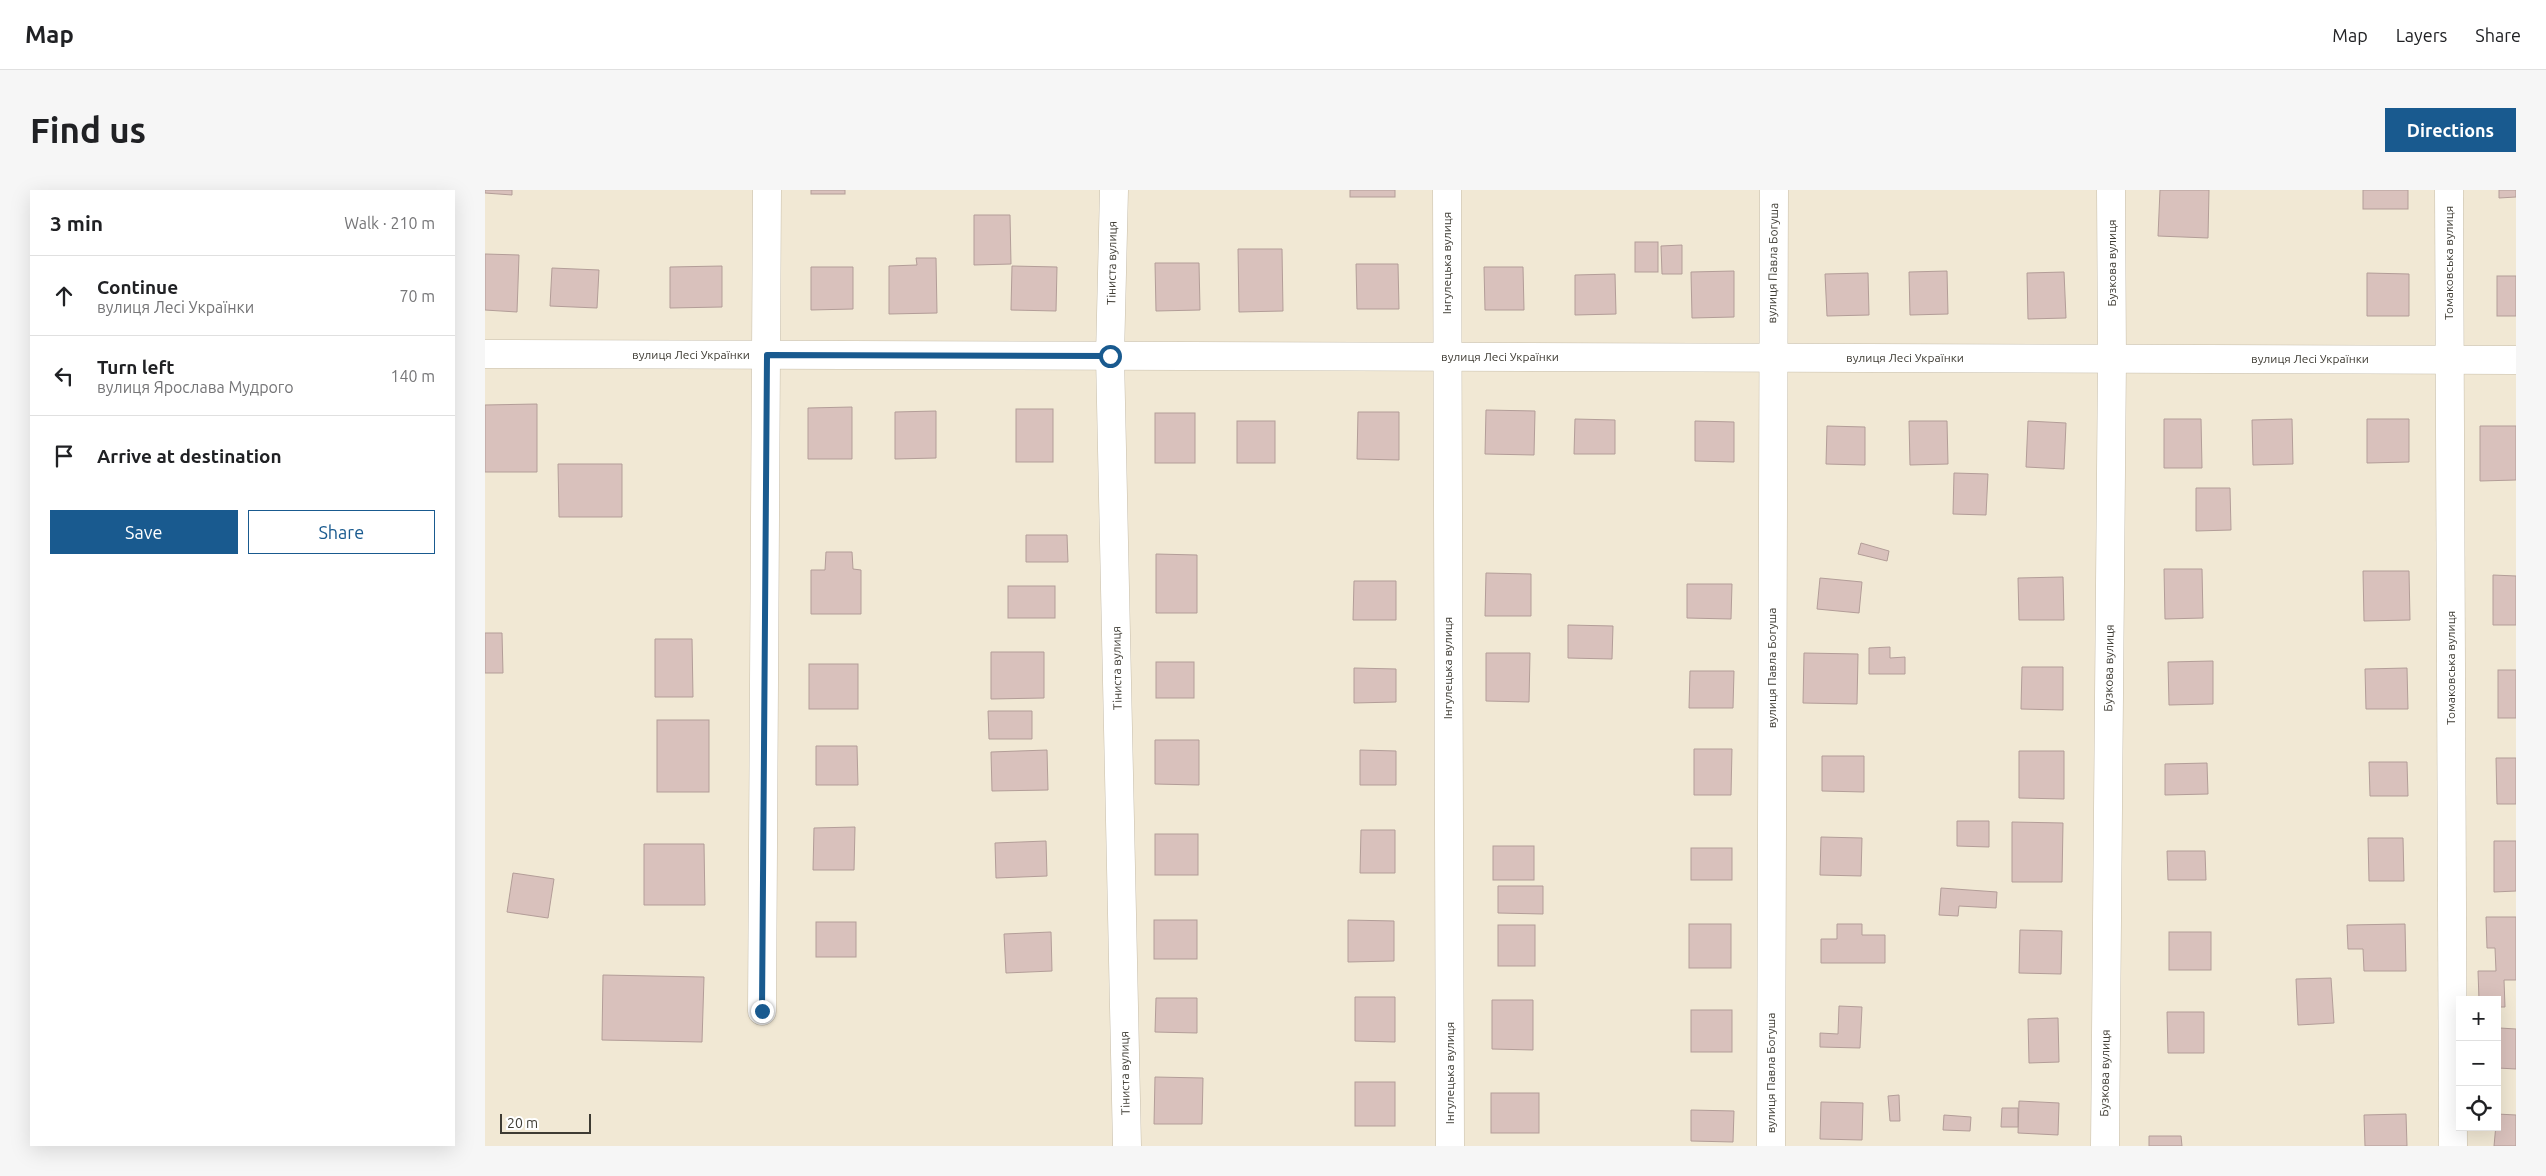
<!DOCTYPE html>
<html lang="en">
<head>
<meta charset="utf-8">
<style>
  :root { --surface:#fff; --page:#f6f6f6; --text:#202124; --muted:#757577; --line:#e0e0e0; --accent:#195a8f }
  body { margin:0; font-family:Ubuntu,sans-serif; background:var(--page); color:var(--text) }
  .controls { position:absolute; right:15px; bottom:15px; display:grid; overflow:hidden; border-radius:0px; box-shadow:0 5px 20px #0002 }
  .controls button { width:45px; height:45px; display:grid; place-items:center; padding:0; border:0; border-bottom:1px solid var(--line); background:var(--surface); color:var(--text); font:25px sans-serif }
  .scale { position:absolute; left:15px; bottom:12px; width:91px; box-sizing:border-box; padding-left:5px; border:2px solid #3e3b33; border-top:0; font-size:14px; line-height:18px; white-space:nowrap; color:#3e3b33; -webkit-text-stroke:4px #fff; paint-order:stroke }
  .stop { position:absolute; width:15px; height:15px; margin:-11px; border:4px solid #195a8f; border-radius:50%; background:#fff }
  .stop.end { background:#195a8f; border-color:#fff; box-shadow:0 1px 5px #0008 }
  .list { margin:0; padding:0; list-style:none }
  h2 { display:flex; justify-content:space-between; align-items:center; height:65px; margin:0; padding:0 20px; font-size:21px }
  h2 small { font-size:16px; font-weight:400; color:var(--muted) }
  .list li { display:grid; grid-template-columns:32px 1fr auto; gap:15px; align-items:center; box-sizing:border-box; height:80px; padding:0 20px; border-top:1px solid var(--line) }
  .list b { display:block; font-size:19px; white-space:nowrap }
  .list p { margin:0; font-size:16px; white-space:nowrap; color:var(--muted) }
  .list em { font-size:16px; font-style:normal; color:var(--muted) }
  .actions { display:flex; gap:10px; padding:15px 20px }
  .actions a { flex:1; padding:11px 0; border:1px solid var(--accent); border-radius:0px; text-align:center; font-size:18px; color:var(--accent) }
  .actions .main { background:var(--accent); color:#fff }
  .icon { flex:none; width:28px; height:28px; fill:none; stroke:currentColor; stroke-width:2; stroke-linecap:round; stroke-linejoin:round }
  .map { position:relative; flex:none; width:2031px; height:956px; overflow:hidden; border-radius:0px }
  header { display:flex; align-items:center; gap:30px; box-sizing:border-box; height:70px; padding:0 25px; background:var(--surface); border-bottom:1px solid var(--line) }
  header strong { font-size:24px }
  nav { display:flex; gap:28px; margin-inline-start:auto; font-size:18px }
  .intro { display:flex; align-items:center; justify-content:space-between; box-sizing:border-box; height:120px; padding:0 30px }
  h1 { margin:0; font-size:35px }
  .button { padding:12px 22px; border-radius:0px; background:var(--accent); color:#fff; font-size:18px; font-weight:700 }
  main { display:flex; gap:30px; padding:0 30px }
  aside { flex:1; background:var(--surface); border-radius:0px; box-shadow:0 5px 20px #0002 }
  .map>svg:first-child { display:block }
  .building { fill:#d9c1bc; stroke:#b39d98 }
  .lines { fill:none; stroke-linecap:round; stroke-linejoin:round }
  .minor-casing { stroke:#c7beab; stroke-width:29 }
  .minor { stroke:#fff; stroke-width:28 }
  .route { stroke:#195a8f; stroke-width:6 }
  .labels { text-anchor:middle; stroke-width:4; stroke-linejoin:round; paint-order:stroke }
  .street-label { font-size:12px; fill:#3e3b33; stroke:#fff }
</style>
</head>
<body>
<header>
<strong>Map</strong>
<nav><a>Map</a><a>Layers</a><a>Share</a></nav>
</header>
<div class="intro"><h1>Find us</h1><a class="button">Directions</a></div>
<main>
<aside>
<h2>3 min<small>Walk · 210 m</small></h2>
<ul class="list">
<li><svg class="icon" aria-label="ahead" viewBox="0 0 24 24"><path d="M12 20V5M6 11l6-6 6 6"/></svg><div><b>Continue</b><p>вулиця Лесі Українки</p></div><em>70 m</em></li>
<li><svg class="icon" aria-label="left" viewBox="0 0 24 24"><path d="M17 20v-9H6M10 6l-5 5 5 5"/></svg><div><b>Turn left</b><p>вулиця Ярослава Мудрого</p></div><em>140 m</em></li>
<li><svg class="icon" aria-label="arrive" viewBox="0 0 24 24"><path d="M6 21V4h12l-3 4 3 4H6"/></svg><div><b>Arrive at destination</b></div></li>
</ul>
<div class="actions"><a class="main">Save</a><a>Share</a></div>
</aside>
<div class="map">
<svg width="2031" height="956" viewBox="0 0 2031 956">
  <rect width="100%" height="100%" fill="#f1e8d4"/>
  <g class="building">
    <polygon points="0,0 27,0 27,5 0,3"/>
    <rect x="326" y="0" width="34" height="4"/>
    <rect x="865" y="0" width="45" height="7"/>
    <polygon points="1675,0 1724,0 1723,48 1673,46"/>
    <rect x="1878" y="0" width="45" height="19"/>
    <polygon points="2014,0 2031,0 2031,7 2014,8"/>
    <polygon points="489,25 525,25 526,74 489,75"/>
    <rect x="1150" y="52" width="23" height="30"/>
    <polygon points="1197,55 1197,84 1177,84 1176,56"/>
    <polygon points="753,59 797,59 798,121 754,122"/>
    <polygon points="0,64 34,65 32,122 0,120"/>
    <polygon points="431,68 451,68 452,123 404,124 404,76 432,75"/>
    <polygon points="670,73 714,73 715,120 671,121"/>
    <polygon points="871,74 913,74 914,119 872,119"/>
    <polygon points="237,76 237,117 185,118 185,77"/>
    <polygon points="527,76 572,77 571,121 526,120"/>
    <polygon points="326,77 368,77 368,119 326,120"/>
    <polygon points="999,77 1038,77 1039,120 1000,120"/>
    <polygon points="67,78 114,80 112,118 65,116"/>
    <polygon points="1249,81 1249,127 1207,128 1206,82"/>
    <polygon points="1462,81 1463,124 1425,125 1424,82"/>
    <polygon points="1579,82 1581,128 1543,129 1542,83"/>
    <polygon points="1383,83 1384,125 1342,126 1340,84"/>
    <polygon points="1882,83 1924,84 1924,126 1882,126"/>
    <polygon points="1130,84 1131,124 1090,125 1090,85"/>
    <rect x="2012" y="86" width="19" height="40"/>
    <polygon points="52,214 52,282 0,282 0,215"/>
    <polygon points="367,217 367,269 323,269 323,218"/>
    <rect x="531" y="219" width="37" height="53"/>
    <polygon points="1001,220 1050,221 1049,265 1000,264"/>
    <polygon points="451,221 451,268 410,269 410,222"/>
    <polygon points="873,222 914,222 914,270 872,269"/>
    <rect x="670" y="223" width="40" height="50"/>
    <polygon points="1090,229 1130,230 1130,264 1089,264"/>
    <polygon points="1679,229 1716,229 1717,278 1679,278"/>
    <polygon points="1807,229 1808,274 1768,275 1767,230"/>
    <polygon points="1882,229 1924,229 1924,272 1882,273"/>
    <rect x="752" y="231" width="38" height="42"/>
    <polygon points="1210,231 1249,232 1249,272 1210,271"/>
    <polygon points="1424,231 1462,231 1463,274 1425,275"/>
    <polygon points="1543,231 1581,233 1579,279 1541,277"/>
    <polygon points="1342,236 1380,237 1380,275 1341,274"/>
    <polygon points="1995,236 2031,236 2031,290 1995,291"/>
    <polygon points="73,274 137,274 137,327 74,327"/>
    <polygon points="1469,283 1503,284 1501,325 1468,324"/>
    <polygon points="1711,298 1745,298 1746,340 1711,341"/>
    <polygon points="541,345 582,345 583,372 541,372"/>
    <polygon points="1376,353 1404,361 1402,371 1373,364"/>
    <polygon points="341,362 367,362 368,379 376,380 376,424 326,424 326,380 340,380"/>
    <polygon points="671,364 712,365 712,423 671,423"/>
    <polygon points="1679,379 1717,379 1718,428 1680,429"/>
    <polygon points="1878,381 1924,381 1925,430 1879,431"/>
    <polygon points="1001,383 1046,384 1046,426 1000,426"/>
    <polygon points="2008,385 2031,386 2031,435 2008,435"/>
    <polygon points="1578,387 1579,430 1534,430 1533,388"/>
    <polygon points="1335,388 1377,392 1374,423 1332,419"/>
    <polygon points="869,391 911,391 911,430 868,430"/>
    <polygon points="1202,394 1247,394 1246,429 1202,428"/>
    <rect x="523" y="396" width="47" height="32"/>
    <polygon points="1083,435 1128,436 1127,469 1083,468"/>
    <polygon points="0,443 17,443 18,483 0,483"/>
    <polygon points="170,449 207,449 208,507 170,507"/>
    <polygon points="1405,457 1405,468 1420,467 1420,484 1384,484 1384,458"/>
    <polygon points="506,462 559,462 559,508 506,509"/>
    <polygon points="1001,463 1045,463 1044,512 1001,511"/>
    <polygon points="1319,463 1373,464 1372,514 1318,513"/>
    <polygon points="1728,471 1728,514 1684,515 1683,472"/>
    <rect x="671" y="472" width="38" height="36"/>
    <rect x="324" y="474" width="49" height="45"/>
    <polygon points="1537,477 1578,477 1578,520 1536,519"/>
    <polygon points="869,478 911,479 911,512 869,513"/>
    <polygon points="1922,478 1923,519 1881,519 1880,479"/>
    <rect x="2013" y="480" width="18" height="48"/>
    <polygon points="1205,481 1249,481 1248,518 1204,518"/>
    <polygon points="503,521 547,521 547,549 504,549"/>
    <rect x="172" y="530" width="52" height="72"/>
    <polygon points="670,550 714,550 714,595 670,594"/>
    <polygon points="331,556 372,556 373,595 331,595"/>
    <polygon points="1209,559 1247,559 1246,605 1209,605"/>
    <polygon points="562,560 563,600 507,601 506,562"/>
    <polygon points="875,560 911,561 911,595 875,595"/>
    <polygon points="1534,561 1579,561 1579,609 1534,608"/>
    <polygon points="1337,566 1379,566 1379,602 1337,601"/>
    <polygon points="2011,568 2031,568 2031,614 2012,614"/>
    <polygon points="1884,572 1922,572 1923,606 1885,606"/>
    <polygon points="1722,573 1723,604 1680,605 1680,574"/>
    <polygon points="1472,631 1504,631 1504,657 1472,656"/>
    <polygon points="1527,632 1578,633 1577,692 1527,692"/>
    <polygon points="370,637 369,680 328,680 329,638"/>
    <polygon points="876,640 910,640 910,683 875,683"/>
    <rect x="670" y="644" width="43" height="41"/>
    <polygon points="1336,647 1377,648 1376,686 1335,685"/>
    <polygon points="1883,648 1918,648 1919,691 1884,691"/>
    <polygon points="561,651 562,686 511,688 510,653"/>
    <polygon points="2009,651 2031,651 2031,701 2009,702"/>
    <polygon points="159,654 219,654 220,715 159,715"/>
    <rect x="1008" y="656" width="41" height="34"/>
    <rect x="1206" y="658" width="41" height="32"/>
    <polygon points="1682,661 1720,661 1721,690 1683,690"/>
    <polygon points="28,683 69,689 63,728 22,722"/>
    <polygon points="1013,696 1058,696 1058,724 1013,723"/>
    <polygon points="1456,698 1512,702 1511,718 1474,716 1473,726 1454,725"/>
    <polygon points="2001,727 2031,727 2031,790 2019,790 2020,817 2012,817 2012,810 1994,810 1993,781 2011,781 2010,758 2002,758"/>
    <rect x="669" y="730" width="43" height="39"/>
    <polygon points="863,730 909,731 909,771 863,772"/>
    <rect x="331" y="732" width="40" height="35"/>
    <rect x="1204" y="734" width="42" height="44"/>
    <polygon points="1352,734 1377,734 1377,745 1400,745 1400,773 1336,773 1336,749 1352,749"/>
    <polygon points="1920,734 1921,781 1879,781 1878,759 1863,759 1862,735"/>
    <rect x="1013" y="735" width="37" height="41"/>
    <polygon points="1535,740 1577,741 1576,784 1534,783"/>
    <polygon points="566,742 567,781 521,783 519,744"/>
    <rect x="1684" y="742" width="42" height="38"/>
    <polygon points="118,785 219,787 217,852 117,850"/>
    <polygon points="1846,788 1849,833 1813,835 1811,789"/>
    <polygon points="870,807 910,807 910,852 870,851"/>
    <polygon points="671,808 712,808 712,843 670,842"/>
    <polygon points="1007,810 1048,810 1048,860 1007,859"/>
    <polygon points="1354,816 1377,817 1375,858 1335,857 1335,843 1353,844"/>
    <rect x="1206" y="820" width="41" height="42"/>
    <polygon points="1682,822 1719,822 1719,863 1683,863"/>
    <polygon points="1573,828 1574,872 1544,873 1543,829"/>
    <polygon points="2015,838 2031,839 2031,879 2013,878"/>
    <polygon points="670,887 718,888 717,934 669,934"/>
    <rect x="870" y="892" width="40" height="44"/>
    <rect x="1006" y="903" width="48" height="40"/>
    <polygon points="1414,905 1415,931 1405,931 1403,906"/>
    <polygon points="1534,911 1574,913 1573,945 1533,943"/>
    <polygon points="1336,912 1378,913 1377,950 1335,949"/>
    <polygon points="1517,918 1533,918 1533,937 1516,937"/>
    <polygon points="1206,920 1249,921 1248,952 1206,951"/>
    <polygon points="1921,924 1922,956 1880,956 1879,925"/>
    <polygon points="2012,924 2031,925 2031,956 2009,956"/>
    <polygon points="1459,925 1486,927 1485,941 1458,940"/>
    <polygon points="1664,946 1696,946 1697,956 1664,956"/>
  </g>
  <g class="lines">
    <g class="minor-casing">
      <g id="minor">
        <polyline points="629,0 625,166 642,956"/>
        <polyline points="962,0 965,956"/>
        <polyline points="1964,0 1968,956"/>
        <polyline points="0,164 2031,170"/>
        <polyline points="277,821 282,0"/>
        <polyline points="1286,956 1289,0"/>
        <polyline points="1620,956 1627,169 1626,0"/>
      </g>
    </g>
    <use href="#minor" class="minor"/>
  </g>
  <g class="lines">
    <polyline class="route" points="277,821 282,165 625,166"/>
  </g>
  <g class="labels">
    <g class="street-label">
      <text transform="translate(627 73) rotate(-89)" y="4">Тіниста вулиця</text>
      <text transform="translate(962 73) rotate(-90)" y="4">Інгулецька вулиця</text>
      <text transform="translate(1288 73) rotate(-89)" y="4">вулиця Павла Богуша</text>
      <text transform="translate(1627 73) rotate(-90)" y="4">Бузкова вулиця</text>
      <text transform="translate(1964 73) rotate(-90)" y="4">Томаковська вулиця</text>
      <text x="206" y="169">вулиця Лесі Українки</text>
      <text x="1015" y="171">вулиця Лесі Українки</text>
      <text x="1420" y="172">вулиця Лесі Українки</text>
      <text x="1825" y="173">вулиця Лесі Українки</text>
      <text transform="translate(632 478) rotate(-91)" y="4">Тіниста вулиця</text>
      <text transform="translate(963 478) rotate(-90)" y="4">Інгулецька вулиця</text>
      <text transform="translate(1287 478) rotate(-90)" y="4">вулиця Павла Богуша</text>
      <text transform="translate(1624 478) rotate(-89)" y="4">Бузкова вулиця</text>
      <text transform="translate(1966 478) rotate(-90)" y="4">Томаковська вулиця</text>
      <text transform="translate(640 883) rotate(-91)" y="4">Тіниста вулиця</text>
      <text transform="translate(965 883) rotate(-90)" y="4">Інгулецька вулиця</text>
      <text transform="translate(1286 883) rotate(-90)" y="4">вулиця Павла Богуша</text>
      <text transform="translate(1620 883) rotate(-89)" y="4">Бузкова вулиця</text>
    </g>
  </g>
</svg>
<div class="controls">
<button>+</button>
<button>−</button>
<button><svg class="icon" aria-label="locate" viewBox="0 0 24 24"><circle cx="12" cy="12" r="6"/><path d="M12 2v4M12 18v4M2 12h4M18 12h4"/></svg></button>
</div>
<div class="scale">20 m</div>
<div class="stop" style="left:625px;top:166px"></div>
<div class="stop end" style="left:277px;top:821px"></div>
</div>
</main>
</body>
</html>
